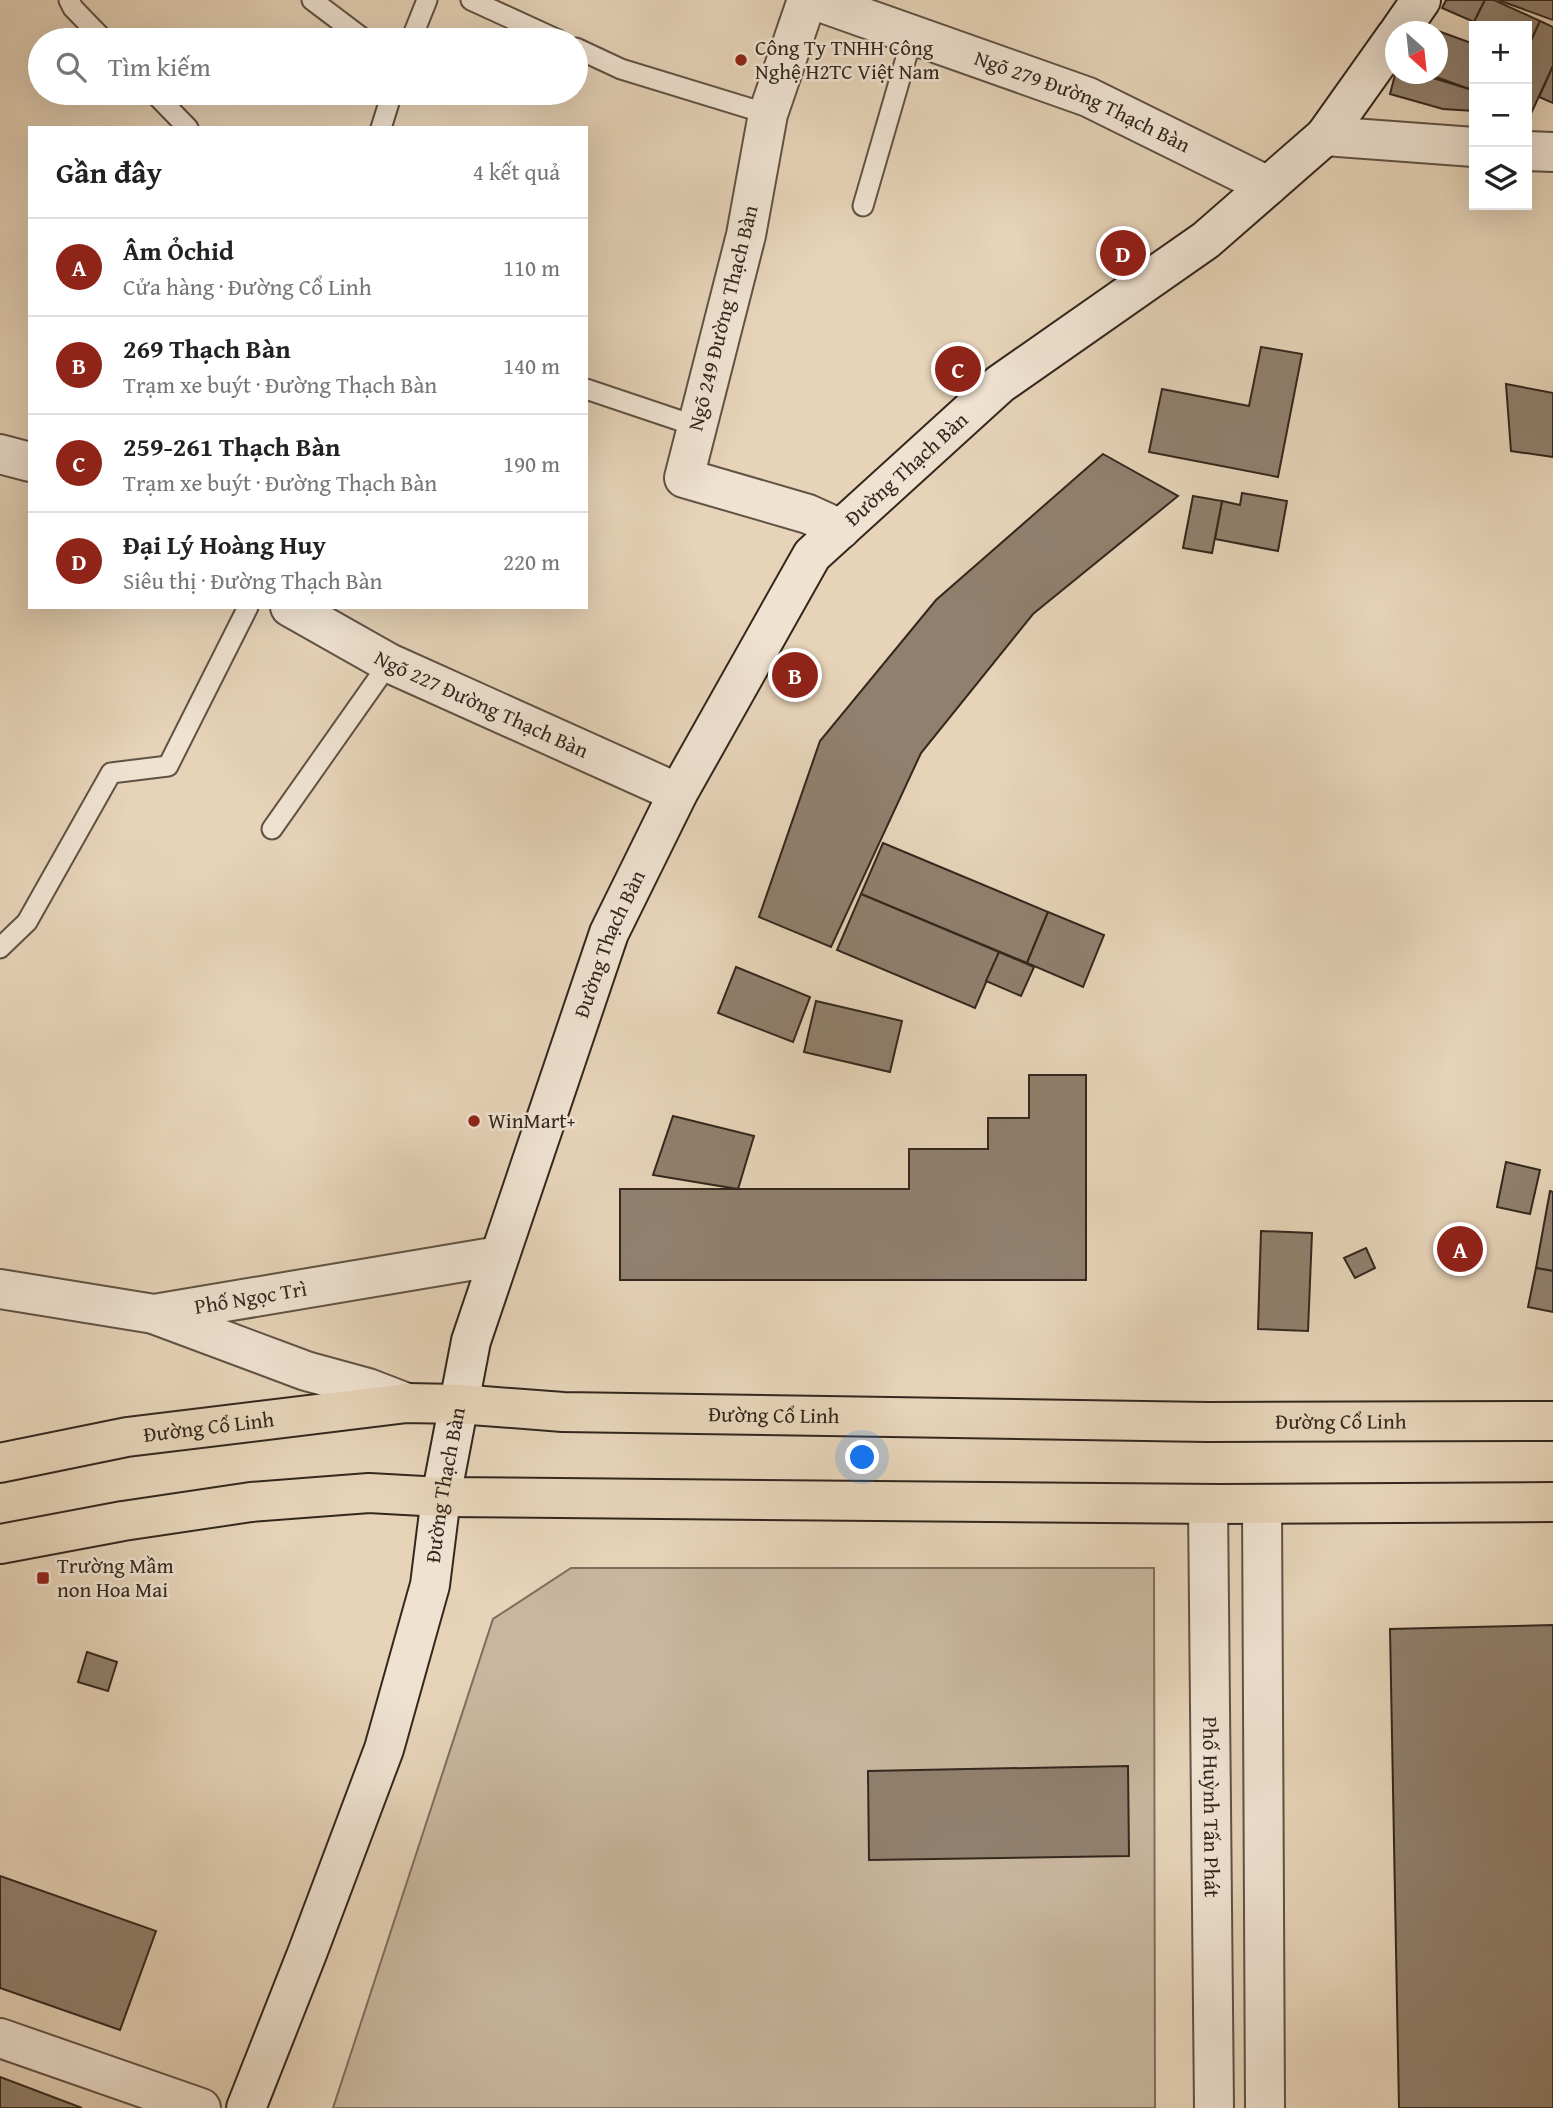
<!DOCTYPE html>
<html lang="vi">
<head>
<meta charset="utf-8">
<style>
  :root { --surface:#fff; --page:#f6f6f6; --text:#222; --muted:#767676; --line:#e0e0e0; --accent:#8f2418 }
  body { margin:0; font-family:"Gentium Book Plus",serif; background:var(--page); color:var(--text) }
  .controls { position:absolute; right:21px; top:21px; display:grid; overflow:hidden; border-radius:0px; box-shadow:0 7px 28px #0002 }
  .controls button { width:63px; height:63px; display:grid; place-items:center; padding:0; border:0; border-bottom:2px solid var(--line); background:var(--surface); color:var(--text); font:35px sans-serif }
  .compass { position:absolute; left:1385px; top:21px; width:63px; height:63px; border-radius:50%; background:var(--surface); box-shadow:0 7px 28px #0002; rotate:153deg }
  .you { position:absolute; left:863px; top:1458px; width:24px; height:24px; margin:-18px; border:5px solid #fff; border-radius:50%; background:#1a73e8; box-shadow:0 0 0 10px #1a73e833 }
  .badge { display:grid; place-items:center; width:46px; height:46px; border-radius:50%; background:var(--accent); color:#fff; font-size:23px; font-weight:700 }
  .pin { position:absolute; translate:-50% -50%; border:4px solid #fff; box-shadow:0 2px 7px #0006 }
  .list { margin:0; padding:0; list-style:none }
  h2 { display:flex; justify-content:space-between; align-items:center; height:91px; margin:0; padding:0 28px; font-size:30px }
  h2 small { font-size:23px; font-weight:400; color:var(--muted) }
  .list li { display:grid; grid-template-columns:46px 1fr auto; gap:21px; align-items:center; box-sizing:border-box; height:98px; padding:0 28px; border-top:2px solid var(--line) }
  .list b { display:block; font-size:26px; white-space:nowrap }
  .list p { margin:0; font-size:23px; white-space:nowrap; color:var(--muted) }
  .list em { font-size:23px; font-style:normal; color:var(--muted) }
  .icon { flex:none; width:38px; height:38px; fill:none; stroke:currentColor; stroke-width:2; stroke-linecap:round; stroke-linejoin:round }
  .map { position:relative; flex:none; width:1553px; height:2108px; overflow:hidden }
  .search { position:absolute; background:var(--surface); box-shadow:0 7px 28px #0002; left:28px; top:28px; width:560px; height:77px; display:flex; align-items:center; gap:18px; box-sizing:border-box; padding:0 24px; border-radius:38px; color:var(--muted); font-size:26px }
  .panel { position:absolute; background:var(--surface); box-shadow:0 7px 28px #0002; left:28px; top:126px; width:560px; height:483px; border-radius:0px }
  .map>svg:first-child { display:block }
  .green { fill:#c8b69e; stroke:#7e6e5e; stroke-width:2 }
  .building { fill:#91806e; stroke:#34271e; stroke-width:2 }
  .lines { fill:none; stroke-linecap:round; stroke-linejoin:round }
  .service-casing { stroke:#605244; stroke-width:23 }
  .minor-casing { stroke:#605244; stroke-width:42 }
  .tertiary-casing { stroke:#605244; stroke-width:42 }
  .secondary-casing { stroke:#34271e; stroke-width:42 }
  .primary-casing { stroke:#34271e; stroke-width:42 }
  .service { stroke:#efe2d1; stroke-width:19 }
  .minor { stroke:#efe2d1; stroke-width:38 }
  .tertiary { stroke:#efe2d1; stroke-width:38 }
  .secondary { stroke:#efe2d1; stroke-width:38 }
  .primary { stroke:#e6d3b8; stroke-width:38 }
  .poi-dot { fill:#8f2418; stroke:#efe2d1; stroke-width:2.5 }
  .labels { text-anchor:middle; stroke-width:5; stroke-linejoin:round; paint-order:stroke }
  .poi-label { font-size:21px; fill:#34271e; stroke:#efe2d1; text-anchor:start }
  .street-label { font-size:21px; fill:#34271e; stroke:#efe2d1 }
</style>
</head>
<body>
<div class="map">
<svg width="1553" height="2108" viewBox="0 0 1553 2108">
  <rect width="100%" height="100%" fill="#e6d3b8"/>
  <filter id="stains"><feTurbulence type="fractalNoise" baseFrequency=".00286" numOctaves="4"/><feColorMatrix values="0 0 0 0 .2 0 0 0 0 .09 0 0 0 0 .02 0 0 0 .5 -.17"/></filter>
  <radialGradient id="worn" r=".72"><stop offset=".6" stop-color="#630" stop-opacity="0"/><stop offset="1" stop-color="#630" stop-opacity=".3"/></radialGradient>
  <polygon class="green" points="571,1568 1154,1568 1155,2108 333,2108 493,1619"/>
  <g class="building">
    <polygon points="1446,0 1485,0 1474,22 1442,8"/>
    <polygon points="1485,0 1494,0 1540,21 1528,47 1527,26 1482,26 1474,22"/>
    <polygon points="1498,0 1553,0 1553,20"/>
    <polygon points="1540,21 1553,27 1553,66 1529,118 1527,117 1527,50"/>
    <polygon points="1427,27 1474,44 1474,75 1469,89 1428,74 1438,74 1438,32 1425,32"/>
    <polygon points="1553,66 1553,103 1539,97"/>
    <polygon points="1396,71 1396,74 1420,74 1469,89 1474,75 1474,111 1443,109 1390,94"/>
    <polygon points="1261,347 1302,354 1278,477 1149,452 1162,389 1249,406"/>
    <polygon points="1506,384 1553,393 1553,457 1511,451"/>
    <polygon points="1103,454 1178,496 1033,614 921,753 831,947 759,917 820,741 936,600"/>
    <polygon points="1242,493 1287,501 1278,551 1215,539 1222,501 1240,505"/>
    <polygon points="1193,496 1222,501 1212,553 1183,548"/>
    <polygon points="883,843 1048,912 1027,963 861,894"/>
    <polygon points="861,894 999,952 975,1008 837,950"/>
    <polygon points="1048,912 1104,935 1083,987 1027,963"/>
    <polygon points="999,952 1034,967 1021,996 986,981"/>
    <polygon points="736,967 810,997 793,1042 718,1013"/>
    <polygon points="816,1001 902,1021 890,1072 804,1052"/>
    <polygon points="1029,1075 1086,1075 1086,1280 620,1280 620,1189 909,1189 909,1149 988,1149 988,1118 1029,1118"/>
    <polygon points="673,1116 754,1136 738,1189 653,1175"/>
    <polygon points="1506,1162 1540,1170 1530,1214 1497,1207"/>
    <polygon points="1550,1191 1553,1192 1553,1271 1536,1268"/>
    <polygon points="1261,1231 1312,1233 1308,1331 1258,1329"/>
    <polygon points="1366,1248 1375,1268 1355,1278 1344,1258"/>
    <polygon points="1536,1268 1553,1271 1553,1312 1528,1307"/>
    <polygon points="1553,1625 1553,2108 1399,2108 1390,1629"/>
    <polygon points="87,1652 117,1662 108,1691 78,1682"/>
    <polygon points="1128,1766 1129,1856 869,1860 868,1771"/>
    <polygon points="0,1876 156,1931 120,2030 0,1988"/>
    <polygon points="0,2077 82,2108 0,2108"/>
  </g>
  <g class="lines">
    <g class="service-casing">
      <g id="service">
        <polyline points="69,0 73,8 104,40"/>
        <polyline points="312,0 365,40"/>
        <polyline points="471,0 558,40"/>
        <polyline points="411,40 427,0"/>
        <polyline points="576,48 621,69 768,114"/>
        <polyline points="154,93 188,128"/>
        <polyline points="381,128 392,93"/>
        <polyline points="863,206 913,34"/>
        <polyline points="586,389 696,426"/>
        <polyline points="272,829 389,663"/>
        <polyline points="0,948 27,922 111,773 168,766 248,607"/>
      </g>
    </g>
    <g class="minor-casing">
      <g id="minor">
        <polyline points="807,0 768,114 746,235 684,478 808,514 841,529"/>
        <path id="s1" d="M814,0L1088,97L1268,186"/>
        <polyline points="1325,136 1474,147"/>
        <polyline points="1527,151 1553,152"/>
        <polyline points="0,454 30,462"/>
        <path id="s2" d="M290,607L389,663L678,793"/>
        <polyline points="0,2038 201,2108"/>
      </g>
    </g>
    <g class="tertiary-casing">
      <g id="tertiary">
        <path id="s3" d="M0,1289L154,1314L499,1256"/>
        <polyline points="156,1315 306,1371 368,1388 407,1403"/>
        <path id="s4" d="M1208,1504L1214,2108"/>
        <polyline points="1262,1504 1265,2108"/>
      </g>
    </g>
    <g class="secondary-casing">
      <g id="secondary">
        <polyline points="1399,32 1421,0"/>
        <path id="s5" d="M246,2108L308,1951L384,1749L430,1585L441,1497L471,1341L609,933L678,793L812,555L1000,384L1206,240L1325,136L1396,36"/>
      </g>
    </g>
    <g class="primary-casing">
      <g id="primary">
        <path id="s6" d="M0,1463L127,1437L407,1403L458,1404L563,1412L1208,1422L1553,1421"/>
        <polyline points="0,1544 123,1521 251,1502 369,1493 441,1497 1219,1504 1553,1502"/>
      </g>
    </g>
    <use href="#service" class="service"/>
    <use href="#minor" class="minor"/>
    <use href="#tertiary" class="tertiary"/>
    <use href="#secondary" class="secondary"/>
    <use href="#primary" class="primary"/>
  </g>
  <g class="poi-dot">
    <circle cx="741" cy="60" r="7"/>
    <circle cx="474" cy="1121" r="7"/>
    <rect x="36" y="1571" width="14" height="14" rx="3.5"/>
  </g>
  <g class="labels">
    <g class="poi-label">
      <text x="755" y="55">Công Ty TNHH Công<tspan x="755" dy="24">Nghệ H2TC Việt Nam</tspan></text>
      <text x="488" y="1128">WinMart+</text>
      <text x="57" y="1573">Trường Mầm<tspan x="57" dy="24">non Hoa Mai</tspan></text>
    </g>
    <g class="street-label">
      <text dy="7" stroke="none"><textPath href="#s1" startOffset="287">Ngõ 279 Đường Thạch Bàn</textPath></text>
      <text transform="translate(723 318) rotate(-76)" y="7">Ngõ 249 Đường Thạch Bàn</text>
      <text dy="7" stroke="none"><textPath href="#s5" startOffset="1790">Đường Thạch Bàn</textPath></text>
      <text dy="7" stroke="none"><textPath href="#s2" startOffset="215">Ngõ 227 Đường Thạch Bàn</textPath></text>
      <text dy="7" stroke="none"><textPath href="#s5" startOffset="1223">Đường Thạch Bàn</textPath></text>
      <text dy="7" stroke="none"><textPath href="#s3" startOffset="254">Phố Ngọc Trì</textPath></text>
      <text dy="7" stroke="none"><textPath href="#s6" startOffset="779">Đường Cổ Linh</textPath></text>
      <text dy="7" stroke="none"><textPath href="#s6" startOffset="1346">Đường Cổ Linh</textPath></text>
      <text dy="7" stroke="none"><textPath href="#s6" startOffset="212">Đường Cổ Linh</textPath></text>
      <text dy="7" stroke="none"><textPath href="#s5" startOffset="656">Đường Thạch Bàn</textPath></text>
      <text dy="7" stroke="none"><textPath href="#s4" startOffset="303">Phố Huỳnh Tấn Phát</textPath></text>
    </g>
  </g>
  <rect width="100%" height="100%" filter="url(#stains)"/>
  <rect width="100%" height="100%" fill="url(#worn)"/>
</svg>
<div class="controls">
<button>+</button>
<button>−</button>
<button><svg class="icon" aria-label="layers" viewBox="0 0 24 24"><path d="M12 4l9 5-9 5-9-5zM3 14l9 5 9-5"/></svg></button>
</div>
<svg class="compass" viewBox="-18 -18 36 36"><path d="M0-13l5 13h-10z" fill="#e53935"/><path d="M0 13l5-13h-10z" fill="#767676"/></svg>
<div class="you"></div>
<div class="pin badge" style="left:1460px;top:1249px">A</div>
<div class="pin badge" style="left:795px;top:675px">B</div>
<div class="pin badge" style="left:958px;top:369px">C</div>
<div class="pin badge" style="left:1123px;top:253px">D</div>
<div class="search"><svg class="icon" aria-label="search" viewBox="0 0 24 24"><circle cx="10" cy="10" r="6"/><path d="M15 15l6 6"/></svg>Tìm kiếm</div>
<section class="panel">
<h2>Gần đây<small>4 kết quả</small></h2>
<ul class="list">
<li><span class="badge">A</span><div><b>Âm Ỏchid</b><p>Cửa hàng · Đường Cổ Linh</p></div><em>110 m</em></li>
<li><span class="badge">B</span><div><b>269 Thạch Bàn</b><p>Trạm xe buýt · Đường Thạch Bàn</p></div><em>140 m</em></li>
<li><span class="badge">C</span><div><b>259-261 Thạch Bàn</b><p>Trạm xe buýt · Đường Thạch Bàn</p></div><em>190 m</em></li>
<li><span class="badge">D</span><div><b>Đại Lý Hoàng Huy</b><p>Siêu thị · Đường Thạch Bàn</p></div><em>220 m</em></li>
</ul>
</section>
</div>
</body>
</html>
